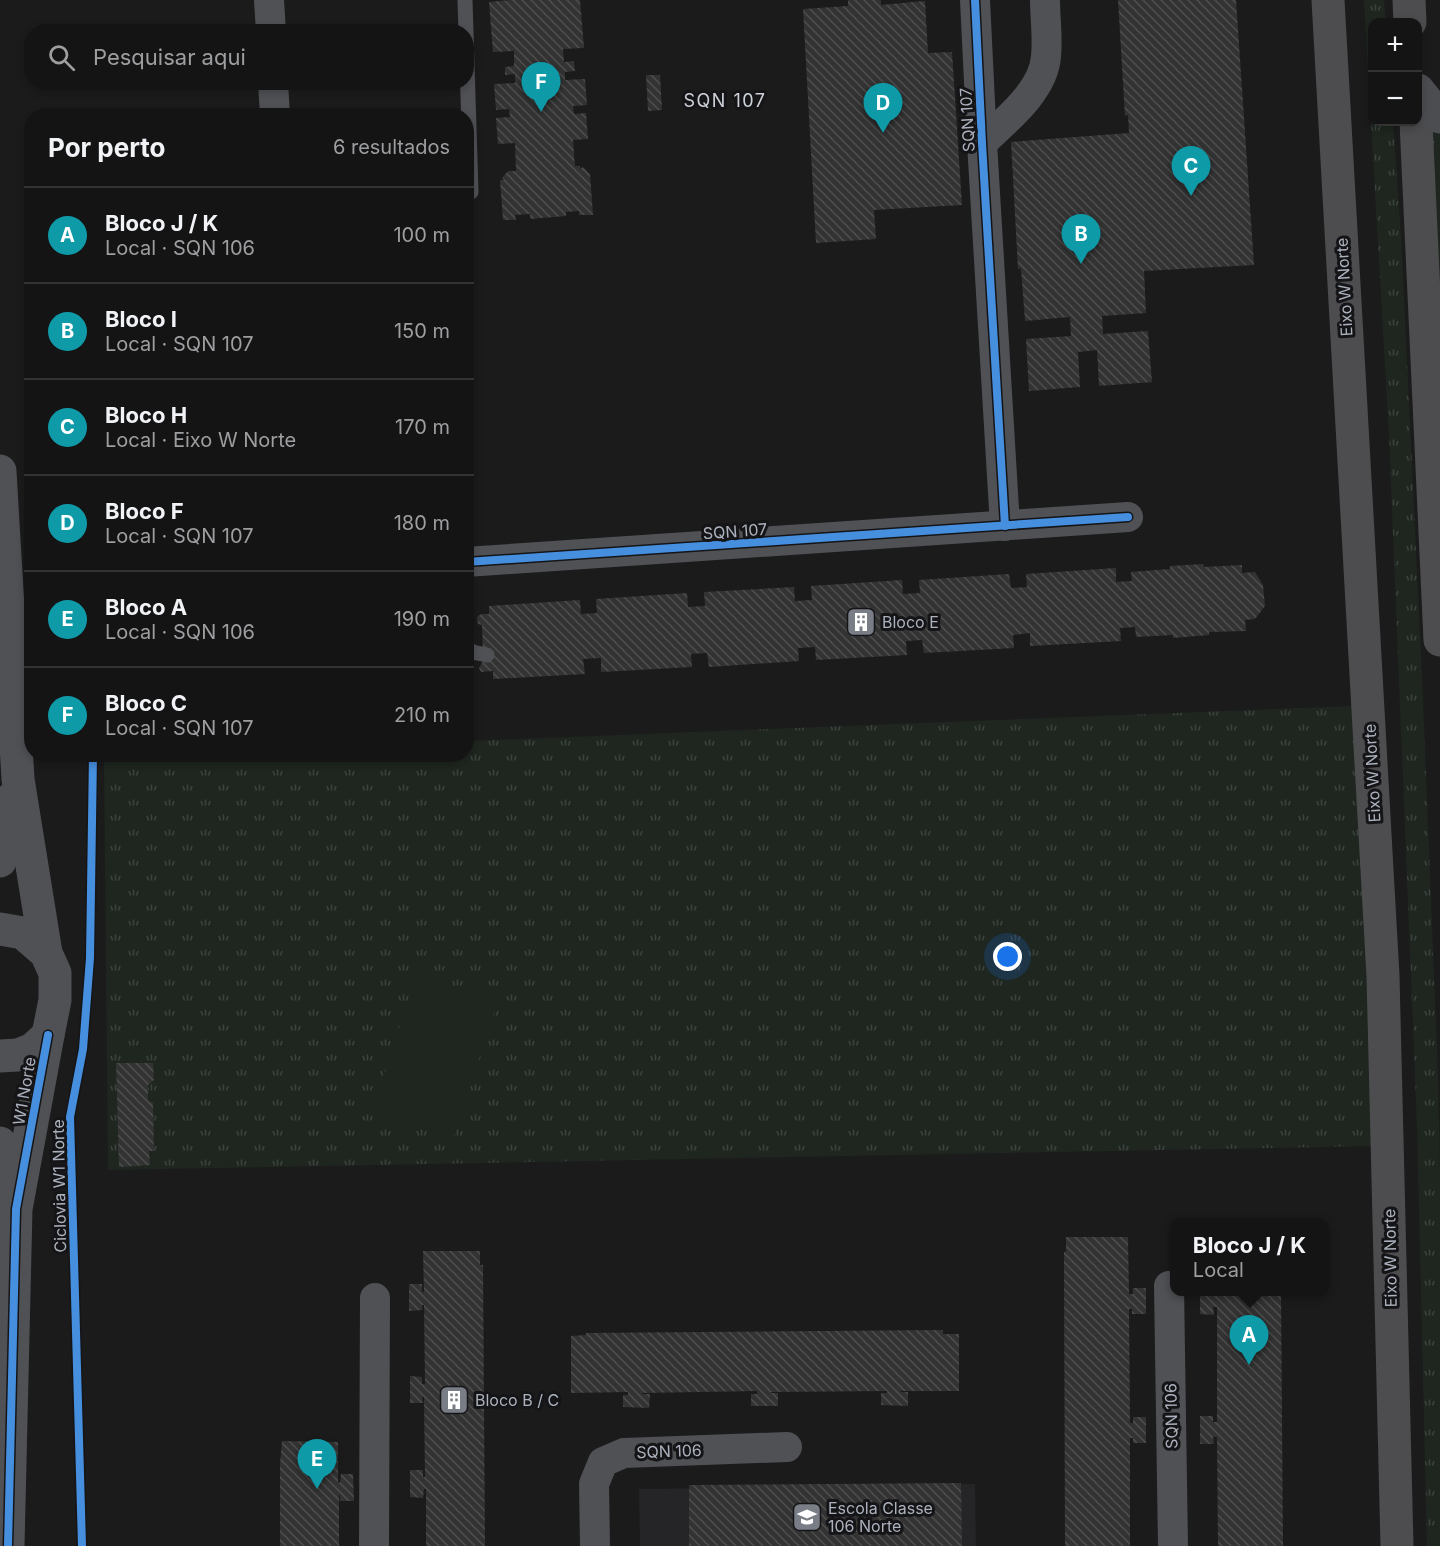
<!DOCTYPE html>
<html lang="pt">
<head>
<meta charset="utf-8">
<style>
  :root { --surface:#141415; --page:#1d1d1e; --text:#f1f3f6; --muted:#9d9ea0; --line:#333334; --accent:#2563eb }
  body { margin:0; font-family:Inter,sans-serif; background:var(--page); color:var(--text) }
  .controls { position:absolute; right:18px; top:18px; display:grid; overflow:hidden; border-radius:12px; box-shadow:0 3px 9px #0003 }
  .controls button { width:54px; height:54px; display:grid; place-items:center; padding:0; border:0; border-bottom:2px solid var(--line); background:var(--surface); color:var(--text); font:30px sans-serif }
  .you { position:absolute; left:1008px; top:957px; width:21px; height:21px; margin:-15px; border:4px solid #fff; border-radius:50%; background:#1a73e8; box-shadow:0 0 0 9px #1a73e833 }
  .badge { display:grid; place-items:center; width:39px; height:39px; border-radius:50%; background:var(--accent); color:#fff; font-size:20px; font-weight:700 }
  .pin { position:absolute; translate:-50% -50px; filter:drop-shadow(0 2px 3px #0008) }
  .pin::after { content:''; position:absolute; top:32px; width:21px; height:18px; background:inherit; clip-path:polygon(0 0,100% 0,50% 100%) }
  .popup { position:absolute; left:1170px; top:1218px; width:159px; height:78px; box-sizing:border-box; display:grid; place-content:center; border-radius:12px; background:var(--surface); filter:drop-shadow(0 2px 4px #0005); font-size:20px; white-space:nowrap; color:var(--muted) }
  .popup b { font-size:22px; color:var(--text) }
  .popup::after { content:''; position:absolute; left:50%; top:100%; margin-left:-12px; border:12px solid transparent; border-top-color:var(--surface) }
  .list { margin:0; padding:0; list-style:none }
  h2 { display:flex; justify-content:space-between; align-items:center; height:78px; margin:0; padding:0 24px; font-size:26px }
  h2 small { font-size:20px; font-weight:400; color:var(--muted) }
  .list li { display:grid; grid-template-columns:39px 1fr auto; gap:18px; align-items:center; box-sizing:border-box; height:96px; padding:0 24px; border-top:2px solid var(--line) }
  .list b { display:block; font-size:22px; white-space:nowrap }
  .list p { margin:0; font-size:20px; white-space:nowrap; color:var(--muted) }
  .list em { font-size:20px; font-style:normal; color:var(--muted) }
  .icon { flex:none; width:33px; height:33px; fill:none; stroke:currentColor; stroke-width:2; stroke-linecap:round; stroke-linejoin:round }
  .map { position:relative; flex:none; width:1440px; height:1546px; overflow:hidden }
  .search { position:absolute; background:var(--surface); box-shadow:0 3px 9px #0003; left:24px; top:24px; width:450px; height:66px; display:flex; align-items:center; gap:15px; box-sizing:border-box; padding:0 21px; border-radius:24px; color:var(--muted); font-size:22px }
  .panel { position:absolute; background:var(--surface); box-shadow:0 3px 9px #0003; left:24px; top:108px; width:450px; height:654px; border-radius:24px }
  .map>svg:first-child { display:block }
  .built { fill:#252528 }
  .grass { fill:url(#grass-tufts) }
  .pitch { fill:#1e261f }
  .building { fill:url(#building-back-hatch) }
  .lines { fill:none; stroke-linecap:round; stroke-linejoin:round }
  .service { stroke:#4f5155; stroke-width:15 }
  .minor { stroke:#4f5155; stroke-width:30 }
  .tertiary { stroke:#4f5155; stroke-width:33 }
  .primary { stroke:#4d4d50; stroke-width:33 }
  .trunk { stroke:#4c4d50; stroke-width:33 }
  .cycleway-casing { stroke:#151518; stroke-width:11 }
  .cycleway { stroke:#468fdf; stroke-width:8 }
  .labels { text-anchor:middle; stroke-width:6; stroke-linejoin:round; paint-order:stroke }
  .street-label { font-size:16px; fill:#acb2bd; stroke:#151518 }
  .poi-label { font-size:16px; fill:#acb2bd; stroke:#151518; text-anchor:start }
  .neighbourhood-label { font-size:18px; letter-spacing:1.5px; fill:#cdd1d8; stroke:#151518 }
</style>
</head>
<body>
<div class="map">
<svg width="1440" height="1546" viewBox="0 0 1440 1546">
  <defs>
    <pattern id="grass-tufts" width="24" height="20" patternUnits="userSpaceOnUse" patternTransform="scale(1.5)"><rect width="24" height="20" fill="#1e261f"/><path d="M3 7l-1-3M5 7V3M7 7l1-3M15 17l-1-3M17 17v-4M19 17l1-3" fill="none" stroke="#3c433e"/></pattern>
    <pattern id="building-back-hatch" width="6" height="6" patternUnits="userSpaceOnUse" patternTransform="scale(1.5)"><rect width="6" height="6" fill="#333334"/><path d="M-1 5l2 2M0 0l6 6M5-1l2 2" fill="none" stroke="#4e4e4f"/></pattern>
  </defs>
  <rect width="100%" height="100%" fill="#1b1b1c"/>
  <polygon class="built" points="975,1484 976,1546 640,1546 639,1489"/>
  <g class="grass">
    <polygon points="1364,0 1384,0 1386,22 1372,22 1372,122 1393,122 1401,236 1422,676 1438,1075 1440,1169 1440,1546 1427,1546 1417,1125 1389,435"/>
    <polygon points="1429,118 1440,132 1440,317"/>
    <polygon points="1354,706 1376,1146 108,1170 104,755 466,754 467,741"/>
  </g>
  <polygon class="pitch" points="416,975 498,1001 453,1139 372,1113"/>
  <g class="building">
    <polygon points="511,0 580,0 584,48 563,49 564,62 574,61 575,71 565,72 565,80 585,79 587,105 573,106 574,114 586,113 588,139 573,140 575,166 580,166 580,169 583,167 590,174 593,215 579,215 579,211 566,212 566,216 530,219 530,214 515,215 516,220 503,220 500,180 504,180 502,178 508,171 516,171 515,143 498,144 496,118 510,117 509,109 496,110 494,84 515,83 515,74 505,75 505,67 514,66 514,51 493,52 489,2"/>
    <polygon points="848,0 881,0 881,5 925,1 928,53 952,52 962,205 874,210 876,239 816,243 803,9 848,6"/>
    <polygon points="1118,0 1236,0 1254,265 1144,271 1146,313 1102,316 1103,334 1148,331 1152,382 1099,386 1097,350 1078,352 1080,387 1029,391 1026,339 1071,336 1070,317 1025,321 1021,268 1018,269 1011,142 1129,133 1128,115 1125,116"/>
    <polygon points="646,75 660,75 662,110 648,111"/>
    <polygon points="469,468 471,491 466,491 466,469"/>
    <polygon points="1203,564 1204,567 1242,565 1242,573 1255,572 1263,585 1265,606 1255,619 1245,620 1246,631 1209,632 1209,635 1173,638 1173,635 1136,637 1135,627 1120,628 1121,641 1030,646 1030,633 1013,635 1014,648 924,653 922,640 906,641 907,655 816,660 815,647 798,648 799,661 709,667 707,653 691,654 692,667 601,672 601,658 583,659 585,674 493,679 493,671 481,672 479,668 483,661 483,652 482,625 478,624 477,617 481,614 489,614 489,606 580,600 581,614 597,613 596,599 687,593 688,607 705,606 704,592 794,587 795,601 812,600 811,586 902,580 903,594 920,593 919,580 1009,574 1011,588 1027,587 1026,574 1116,568 1116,582 1132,581 1131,572 1170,569 1170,566"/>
    <polygon points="116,1063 153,1063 154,1080 148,1085 148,1100 153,1103 154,1151 149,1151 150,1165 119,1167"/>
    <polygon points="1066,1237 1128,1237 1129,1294 1133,1294 1133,1288 1146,1288 1146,1314 1132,1314 1132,1309 1129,1309 1130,1423 1133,1423 1133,1417 1146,1417 1146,1443 1133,1443 1133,1438 1130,1438 1130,1546 1065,1546 1064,1252 1066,1252"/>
    <polygon points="423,1251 480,1251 480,1265 483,1265 485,1546 426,1546 426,1489 424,1489 423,1498 410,1497 410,1470 423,1470 423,1477 425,1477 424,1397 422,1397 423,1403 410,1403 410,1376 422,1377 422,1384 425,1384 424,1305 422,1305 422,1310 409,1311 409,1284 422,1284 422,1292 424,1292"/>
    <polygon points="1200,1292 1213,1293 1281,1292 1283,1546 1218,1546 1217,1437 1213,1437 1214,1444 1200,1444 1200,1416 1213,1416 1213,1422 1217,1422 1217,1307 1213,1307 1214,1315 1200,1314"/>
    <polygon points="943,1330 943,1334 959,1334 959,1391 900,1391 901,1392 908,1392 908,1406 881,1405 881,1393 887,1393 887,1391 771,1392 771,1393 778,1393 778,1406 751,1406 751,1394 757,1394 757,1391 642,1393 642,1394 650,1394 649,1408 623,1407 623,1395 628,1395 628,1392 571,1393 571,1336 586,1335 586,1333"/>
    <polygon points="282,1441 338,1442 338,1482 340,1483 341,1474 353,1474 354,1501 340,1501 340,1495 339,1495 339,1546 280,1546 280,1464"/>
    <polygon points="961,1483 962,1546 689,1546 689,1485"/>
  </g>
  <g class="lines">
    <g class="service">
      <polyline points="465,0 471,192"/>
      <polyline points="466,646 472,652 487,655"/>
    </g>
    <g class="minor">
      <polyline points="269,0 271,32"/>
      <polyline points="975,0 982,143 1005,526"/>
      <polyline points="273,82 275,116"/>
      <path d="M982,143C1005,121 1044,91 1046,56C1048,38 1045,18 1045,0"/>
      <polyline points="466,562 1128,517"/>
      <polyline points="1169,1286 1173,1546"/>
      <polyline points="374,1546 375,1298"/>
      <polyline points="595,1546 594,1484 603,1462 624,1453 787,1447"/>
    </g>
    <g class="tertiary">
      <polyline points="0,471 18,779 46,953"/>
      <polyline points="0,861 14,796"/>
      <polyline points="0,929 23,933 46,953 55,973 55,1000 48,1035 33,1049 18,1055 0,1056"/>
      <polyline points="0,1143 14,1198"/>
      <polyline points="8,1546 16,1209 48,1035"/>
    </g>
    <g class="primary">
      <polyline points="1328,0 1383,976 1397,1546"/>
      <polyline points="1409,0 1410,22"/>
      <polyline points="1416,122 1440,640"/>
    </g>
    <polyline class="trunk" points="1418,90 1440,117"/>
    <g class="cycleway-casing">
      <g id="cycleway">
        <polyline points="975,0 982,143 1005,526"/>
        <polyline points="466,562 1128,517"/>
        <polyline points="8,1546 16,1209 48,1035"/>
        <polyline points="82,1546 70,1117 83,1049 90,958 93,754"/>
      </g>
    </g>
    <use href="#cycleway" class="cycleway"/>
  </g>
  <defs>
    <g id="building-square" transform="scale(1.5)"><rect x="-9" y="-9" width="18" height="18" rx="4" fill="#797d85" stroke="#151518"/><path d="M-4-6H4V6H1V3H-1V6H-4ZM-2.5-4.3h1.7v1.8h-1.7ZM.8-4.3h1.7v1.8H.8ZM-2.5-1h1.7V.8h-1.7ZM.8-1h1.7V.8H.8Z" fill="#fff"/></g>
    <g id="school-square" transform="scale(1.5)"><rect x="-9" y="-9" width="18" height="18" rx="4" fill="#797d85" stroke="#151518"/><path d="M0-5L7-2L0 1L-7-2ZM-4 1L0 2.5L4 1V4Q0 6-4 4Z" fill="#fff"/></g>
  </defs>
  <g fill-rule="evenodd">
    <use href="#building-square" x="861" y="622"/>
    <use href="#building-square" x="454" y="1400"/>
    <use href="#school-square" x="807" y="1517"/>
  </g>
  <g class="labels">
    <g class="street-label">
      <text transform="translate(967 120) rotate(-93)" y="6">SQN 107</text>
      <text transform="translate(1344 287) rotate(-93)" y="6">Eixo W Norte</text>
      <text transform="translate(735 531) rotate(-4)" y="6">SQN 107</text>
      <text transform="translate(1372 773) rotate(-93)" y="6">Eixo W Norte</text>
      <text transform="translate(24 1091) rotate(-80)" y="6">W1 Norte</text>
      <text transform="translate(59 1186) rotate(-91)" y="6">Ciclovia W1 Norte</text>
      <text transform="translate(1390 1258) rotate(-91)" y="6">Eixo W Norte</text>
      <text transform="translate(1171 1416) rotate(-91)" y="6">SQN 106</text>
      <text transform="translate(669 1451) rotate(-2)" y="6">SQN 106</text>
    </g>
    <g class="poi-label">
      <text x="882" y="628">Bloco E</text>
      <text x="475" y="1406">Bloco B / C</text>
      <text x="828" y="1514">Escola Classe<tspan x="828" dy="18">106 Norte</tspan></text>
    </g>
    <g class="neighbourhood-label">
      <text x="725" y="107">SQN 107</text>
    </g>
  </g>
</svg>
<div class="controls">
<button>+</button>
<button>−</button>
</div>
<div class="you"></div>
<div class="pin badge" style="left:1249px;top:1365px;background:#0f9aa8">A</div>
<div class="popup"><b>Bloco J / K</b>Local</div>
<div class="pin badge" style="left:1081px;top:264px;background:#0f9aa8">B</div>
<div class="pin badge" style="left:1191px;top:196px;background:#0f9aa8">C</div>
<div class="pin badge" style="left:883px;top:133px;background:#0f9aa8">D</div>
<div class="pin badge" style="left:317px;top:1489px;background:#0f9aa8">E</div>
<div class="pin badge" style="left:541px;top:112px;background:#0f9aa8">F</div>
<div class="search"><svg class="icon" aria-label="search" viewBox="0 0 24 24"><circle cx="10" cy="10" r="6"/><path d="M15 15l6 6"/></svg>Pesquisar aqui</div>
<section class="panel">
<h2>Por perto<small>6 resultados</small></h2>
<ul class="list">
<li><span class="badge" style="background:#0f9aa8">A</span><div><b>Bloco J / K</b><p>Local · SQN 106</p></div><em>100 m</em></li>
<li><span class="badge" style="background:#0f9aa8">B</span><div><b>Bloco I</b><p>Local · SQN 107</p></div><em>150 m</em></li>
<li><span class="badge" style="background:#0f9aa8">C</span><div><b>Bloco H</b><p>Local · Eixo W Norte</p></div><em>170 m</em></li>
<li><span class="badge" style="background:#0f9aa8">D</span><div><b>Bloco F</b><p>Local · SQN 107</p></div><em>180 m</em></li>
<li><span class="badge" style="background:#0f9aa8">E</span><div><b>Bloco A</b><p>Local · SQN 106</p></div><em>190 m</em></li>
<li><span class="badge" style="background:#0f9aa8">F</span><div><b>Bloco C</b><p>Local · SQN 107</p></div><em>210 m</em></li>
</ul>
</section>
</div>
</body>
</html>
